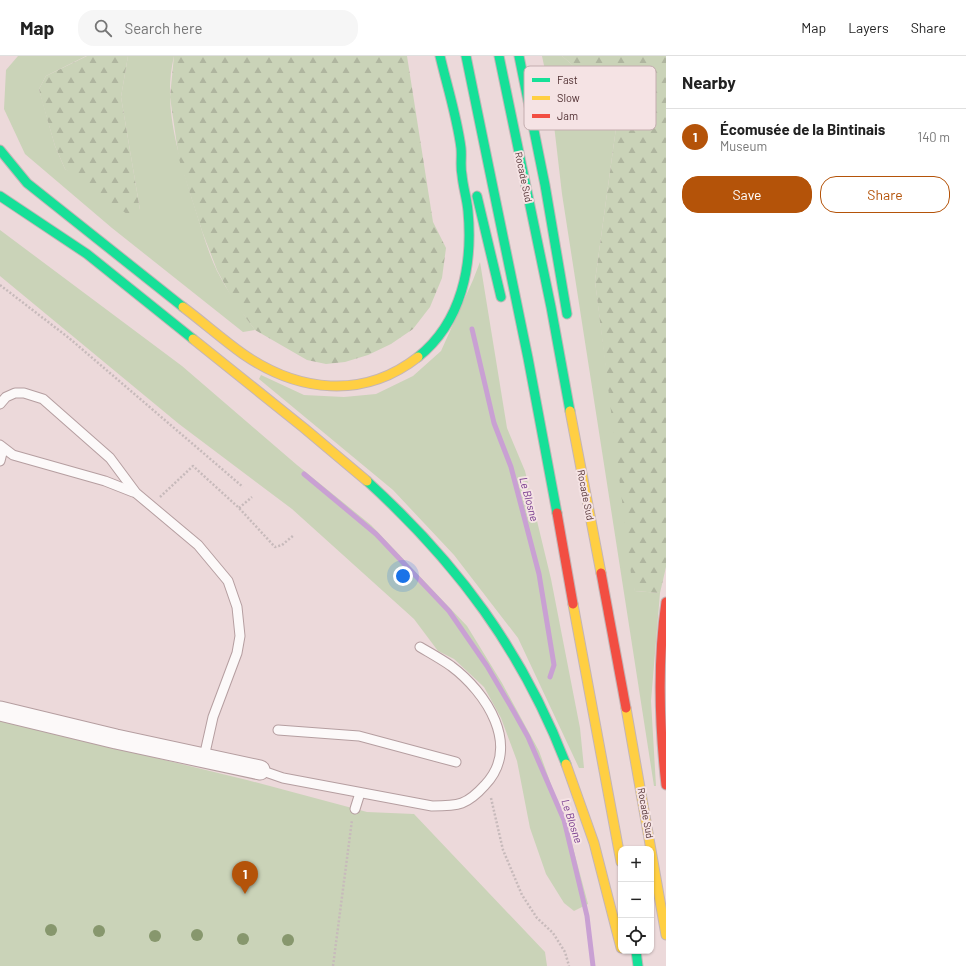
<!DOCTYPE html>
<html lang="en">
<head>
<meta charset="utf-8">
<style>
  :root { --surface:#fff; --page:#f6f6f6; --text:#222; --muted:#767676; --line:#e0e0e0; --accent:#b45309 }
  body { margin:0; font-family:Barlow,sans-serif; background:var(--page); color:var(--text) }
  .controls { position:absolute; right:12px; bottom:12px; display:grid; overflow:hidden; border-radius:8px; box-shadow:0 1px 3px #0004 }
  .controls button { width:36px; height:36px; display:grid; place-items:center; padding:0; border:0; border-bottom:1px solid var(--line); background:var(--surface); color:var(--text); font:20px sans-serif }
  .you { position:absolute; left:403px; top:520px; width:14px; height:14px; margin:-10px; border:3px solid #fff; border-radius:50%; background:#1a73e8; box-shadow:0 0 0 6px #1a73e833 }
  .badge { display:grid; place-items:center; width:26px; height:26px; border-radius:50%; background:var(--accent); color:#fff; font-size:13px; font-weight:700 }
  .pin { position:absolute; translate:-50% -33px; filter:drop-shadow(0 1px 2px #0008) }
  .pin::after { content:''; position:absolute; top:21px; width:14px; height:12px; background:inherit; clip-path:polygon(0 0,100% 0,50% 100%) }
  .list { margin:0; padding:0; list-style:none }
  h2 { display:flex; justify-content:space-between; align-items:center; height:52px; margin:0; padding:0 16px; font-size:17px }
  h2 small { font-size:13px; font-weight:400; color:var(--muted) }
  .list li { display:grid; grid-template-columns:26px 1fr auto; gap:12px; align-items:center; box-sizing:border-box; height:56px; padding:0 16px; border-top:1px solid var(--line) }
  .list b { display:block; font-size:15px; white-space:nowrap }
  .list p { margin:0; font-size:13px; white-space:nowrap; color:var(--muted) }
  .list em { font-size:13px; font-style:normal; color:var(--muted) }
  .actions { display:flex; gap:8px; padding:12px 16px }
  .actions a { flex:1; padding:9px 0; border:1px solid var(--accent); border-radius:16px; text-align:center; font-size:14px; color:var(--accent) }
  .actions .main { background:var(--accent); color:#fff }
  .icon { flex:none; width:22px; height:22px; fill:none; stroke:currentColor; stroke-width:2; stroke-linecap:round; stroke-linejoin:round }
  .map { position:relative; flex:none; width:666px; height:910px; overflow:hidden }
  header { display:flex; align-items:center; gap:24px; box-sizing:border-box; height:56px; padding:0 20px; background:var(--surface); border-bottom:1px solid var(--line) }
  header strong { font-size:19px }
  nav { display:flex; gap:22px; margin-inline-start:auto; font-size:14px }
  .search { width:280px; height:36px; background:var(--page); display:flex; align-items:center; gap:10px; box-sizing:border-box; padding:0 14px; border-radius:16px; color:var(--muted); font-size:15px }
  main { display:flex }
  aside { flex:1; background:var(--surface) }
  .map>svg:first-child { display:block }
  .grass { fill:#cad3b8 }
  .forest { fill:url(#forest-firs) }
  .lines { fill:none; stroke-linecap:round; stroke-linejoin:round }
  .stream { stroke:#c9a0d3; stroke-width:5 }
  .lane-casing { stroke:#b59ea0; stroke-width:11 }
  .street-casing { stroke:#b59ea0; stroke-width:21 }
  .fast-casing { stroke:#c4b5b6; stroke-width:11 }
  .slow-casing { stroke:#c4b5b6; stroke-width:11 }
  .jam-casing { stroke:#c4b5b6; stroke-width:11 }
  .path { stroke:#c7babb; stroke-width:2.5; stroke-dasharray:2 2; stroke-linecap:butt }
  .lane { stroke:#fcf9f9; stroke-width:9 }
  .street { stroke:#fcf9f9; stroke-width:19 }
  .fast { stroke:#16e098; stroke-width:9 }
  .slow { stroke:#ffcf43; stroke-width:9 }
  .jam { stroke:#f24e42; stroke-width:9 }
  .tree { fill:#87976d }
  .labels { text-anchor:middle; stroke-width:4; stroke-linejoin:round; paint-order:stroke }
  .street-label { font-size:10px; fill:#513032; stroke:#f5e3e4 }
  .water-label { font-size:11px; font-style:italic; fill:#73358c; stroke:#f5e3e4 }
  .key { fill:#f5e3e4; stroke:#c4adaf; stroke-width:1 }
  .key-label { font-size:11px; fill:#513032 }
</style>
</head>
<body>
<header>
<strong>Map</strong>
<div class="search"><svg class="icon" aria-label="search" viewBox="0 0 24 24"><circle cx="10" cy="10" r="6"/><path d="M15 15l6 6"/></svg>Search here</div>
<nav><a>Map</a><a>Layers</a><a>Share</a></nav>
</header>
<main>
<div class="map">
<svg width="666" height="910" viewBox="0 0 666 910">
  <defs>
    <pattern id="forest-firs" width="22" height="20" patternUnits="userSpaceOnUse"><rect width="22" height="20" fill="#cad3b8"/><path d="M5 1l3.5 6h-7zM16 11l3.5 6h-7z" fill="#afb59f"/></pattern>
  </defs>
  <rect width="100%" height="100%" fill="#ecd9da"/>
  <g class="grass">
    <path d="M18,0H86L46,20L39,33L55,90L65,113L140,154L121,41L128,0H174C162,50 179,101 194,149C201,171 207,194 217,215C228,236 241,255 255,274L243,276L112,172L25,98L4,53L6,14Z"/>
    <polygon points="542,0 562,0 584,19 580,45 552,47"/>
    <polygon points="571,67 616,72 595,225 635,535 660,537 651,645 656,730 654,730 562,138 554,69"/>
    <polygon points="0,174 182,310 297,409 371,469 467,570 502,627 539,695 571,784 588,848 574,855 564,847 546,818 530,772 517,705 501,662 484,631 454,603 438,595 414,563 292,453 179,368 0,220"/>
    <polygon points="480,206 507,372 525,415 551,523 580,672 584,712 579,712 518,582 454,499 393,434 259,323 261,319 304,339 344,341 376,338 413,320 441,295 473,224"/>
    <polygon points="0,664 247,724 367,756 414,758 545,896 547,910 0,910"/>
  </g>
  <g class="forest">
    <polygon points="87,0 128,0 121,41 140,154 132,161 113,149 65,113 55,90 42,45 39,33 46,20"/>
    <polygon points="174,0 407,0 433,166 446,192 442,222 430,251 413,273 391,288 368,299 345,306 326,308 307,304 255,274 234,246 217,214 202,175 179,103 170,41"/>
    <polygon points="562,0 666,0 666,511 660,537 635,535 632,526 595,225 616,72 626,69 629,52 632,52 633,41 615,38 616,23 584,19"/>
  </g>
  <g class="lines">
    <g class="stream">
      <polyline points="472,273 494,367 511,411 539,518 554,609 550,621"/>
      <polyline points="304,418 376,478 449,555 487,610 514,656 528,681 564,764 587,860 593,910"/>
    </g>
    <g class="lane-casing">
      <g id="lane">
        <polyline points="0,348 6,341 15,337 24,337 43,343 110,402 136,437 198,489 228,525 237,551 240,580 237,597 213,661 204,701"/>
        <polyline points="0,389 13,399 105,425 133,436"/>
        <polyline points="0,405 3,393"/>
        <polyline points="278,674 359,680 456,706"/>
        <path d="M260,714L283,722L432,750C459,750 467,749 485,729C522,690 486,636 451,610C441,603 430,597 420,591"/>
        <polyline points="355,753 360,737"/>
      </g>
    </g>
    <g class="street-casing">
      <polyline id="street" points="0,655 116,683 260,714"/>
    </g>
    <g class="fast-casing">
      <g id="fast">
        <polyline points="466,0 528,302 557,457"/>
        <polyline points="499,0 551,251 570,355"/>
        <polyline points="519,0 545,129 567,258"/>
        <polyline points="0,94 27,127 183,251"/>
        <polyline points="0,140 87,198 193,283"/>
        <polyline points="477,140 501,241"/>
        <path d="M418,301C462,266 473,209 468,155C467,143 463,131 462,119C460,110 462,101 461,92C457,61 447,30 440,0"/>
        <path d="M367,425C457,507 522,594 566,708"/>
        <polyline points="636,895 638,910"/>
      </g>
    </g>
    <g class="slow-casing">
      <g id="slow">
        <path d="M183,251C203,266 222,283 243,298C298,336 363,344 418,301"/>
        <polyline points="193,283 304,372 367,425"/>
        <polyline points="570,355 601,517"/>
        <polyline points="573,548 621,806"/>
        <polyline points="626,652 666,879"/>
        <polyline points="566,708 594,787 621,892"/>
      </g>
    </g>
    <g class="jam-casing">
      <g id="jam">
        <polyline points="557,457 573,548"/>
        <polyline points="601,517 626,652"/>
        <path d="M666,546C657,607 659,667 666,729"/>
      </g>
    </g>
    <g class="path">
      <polyline points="0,229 69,282 243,431"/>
      <polyline points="160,441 193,410 239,452 275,491 282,489 294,479"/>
      <polyline points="239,452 252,441"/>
      <polyline points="491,742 503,794 522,839 537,862 553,877 565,896 569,910"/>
      <polyline points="333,910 352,764"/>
    </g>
    <use href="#lane" class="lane"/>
    <use href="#street" class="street"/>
    <use href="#fast" class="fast"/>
    <use href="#slow" class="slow"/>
    <use href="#jam" class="jam"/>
  </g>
  <g class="tree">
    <circle cx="51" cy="874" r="6"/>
    <circle cx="99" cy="875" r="6"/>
    <circle cx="197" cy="879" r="6"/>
    <circle cx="155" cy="880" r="6"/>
    <circle cx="243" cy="883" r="6"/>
    <circle cx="288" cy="884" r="6"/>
  </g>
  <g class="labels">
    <g class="street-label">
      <text transform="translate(524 121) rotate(78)" y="4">Rocade Sud</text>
      <text transform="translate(586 439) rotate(79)" y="4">Rocade Sud</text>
      <text transform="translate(646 757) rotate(80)" y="4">Rocade Sud</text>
    </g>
    <g class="water-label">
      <text transform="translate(529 443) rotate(75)" y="4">Le Blosne</text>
      <text transform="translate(572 765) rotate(72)" y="4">Le Blosne</text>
    </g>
  </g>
  <rect x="524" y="10" width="132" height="64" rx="6" class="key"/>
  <rect x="532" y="22" width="18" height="4" fill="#16e098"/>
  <rect x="532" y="40" width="18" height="4" fill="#ffcf43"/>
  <rect x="532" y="58" width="18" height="4" fill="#f24e42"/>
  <g class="key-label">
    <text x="557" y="28">Fast</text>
    <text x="557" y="46">Slow</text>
    <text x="557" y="64">Jam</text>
  </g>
</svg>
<div class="controls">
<button>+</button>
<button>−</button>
<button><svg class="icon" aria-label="locate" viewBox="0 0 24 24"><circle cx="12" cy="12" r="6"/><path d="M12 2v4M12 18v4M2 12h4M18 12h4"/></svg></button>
</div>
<div class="you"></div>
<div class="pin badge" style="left:245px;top:838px">1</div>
</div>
<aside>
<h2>Nearby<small></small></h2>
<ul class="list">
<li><span class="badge">1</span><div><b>Écomusée de la Bintinais</b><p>Museum</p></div><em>140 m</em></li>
</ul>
<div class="actions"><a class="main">Save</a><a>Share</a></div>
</aside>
</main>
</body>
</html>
